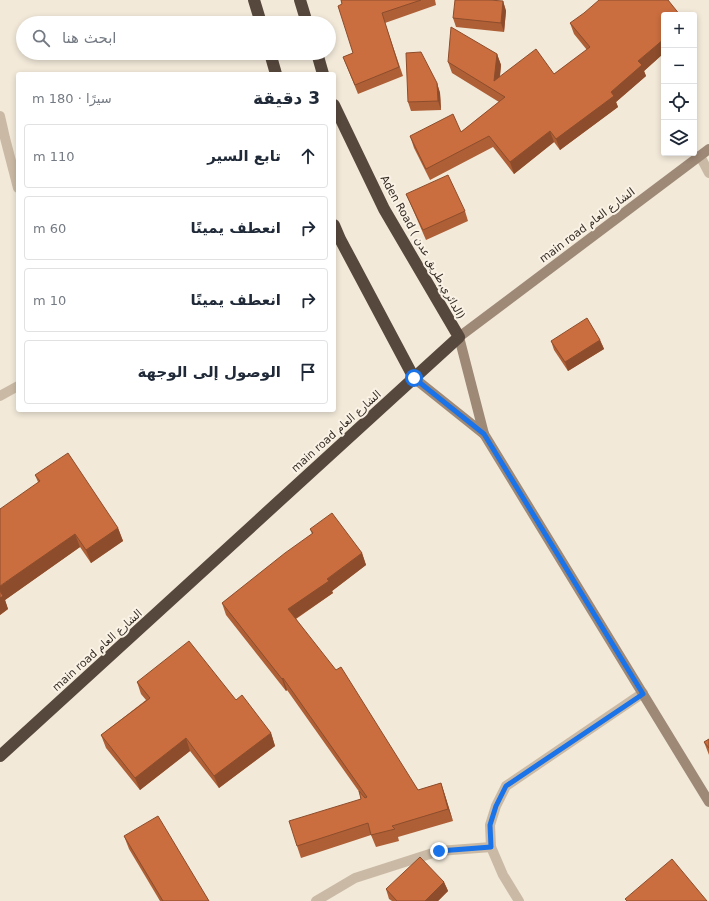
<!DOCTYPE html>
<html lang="ar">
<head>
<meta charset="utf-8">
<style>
  :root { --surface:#fff; --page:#f6f6f7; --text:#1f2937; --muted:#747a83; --line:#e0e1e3 }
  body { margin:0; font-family:"DejaVu Sans","Noto Naskh Arabic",sans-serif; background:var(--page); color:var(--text); direction:rtl }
  .controls { position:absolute; right:12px; top:12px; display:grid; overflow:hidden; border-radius:4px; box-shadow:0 2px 6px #0003 }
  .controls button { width:36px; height:36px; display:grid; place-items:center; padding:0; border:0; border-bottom:1px solid var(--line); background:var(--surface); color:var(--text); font:20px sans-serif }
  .stop { position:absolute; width:12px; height:12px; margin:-9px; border:3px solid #1a73e8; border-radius:50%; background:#fff }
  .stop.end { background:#1a73e8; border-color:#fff; box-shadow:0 1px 4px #0008 }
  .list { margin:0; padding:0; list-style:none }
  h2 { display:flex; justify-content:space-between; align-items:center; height:52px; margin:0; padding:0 16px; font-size:17px }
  h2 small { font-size:13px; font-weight:400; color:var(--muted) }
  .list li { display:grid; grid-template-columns:26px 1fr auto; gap:12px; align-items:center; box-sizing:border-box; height:64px; margin:0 8px 8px; padding:0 8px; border:1px solid var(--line); border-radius:4px }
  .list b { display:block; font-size:15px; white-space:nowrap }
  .list em { font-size:13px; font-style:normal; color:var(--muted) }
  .icon { flex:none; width:22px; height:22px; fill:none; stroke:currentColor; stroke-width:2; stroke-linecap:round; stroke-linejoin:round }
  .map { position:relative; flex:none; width:709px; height:901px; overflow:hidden; direction:ltr }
  .search { position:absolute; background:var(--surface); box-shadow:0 2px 6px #0003; left:16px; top:16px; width:320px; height:44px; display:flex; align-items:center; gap:10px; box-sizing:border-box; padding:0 14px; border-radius:22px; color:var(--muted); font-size:15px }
  .panel { position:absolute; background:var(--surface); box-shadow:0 2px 6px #0003; left:16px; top:72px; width:320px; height:340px; border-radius:4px; direction:rtl }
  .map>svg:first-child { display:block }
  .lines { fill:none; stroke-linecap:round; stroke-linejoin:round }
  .lane { stroke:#cabaa5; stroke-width:10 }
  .street { stroke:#cabaa5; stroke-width:10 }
  .secondary { stroke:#9e8876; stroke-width:10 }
  .highway { stroke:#57483d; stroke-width:12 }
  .wall { fill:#ae5f36 }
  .shaded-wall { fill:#8d4d2c }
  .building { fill:#ca6e3f; stroke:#8d4d2c }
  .route { stroke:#1a73e8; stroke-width:5 }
  .labels { text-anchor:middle; stroke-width:4; stroke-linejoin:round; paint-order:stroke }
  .street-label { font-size:11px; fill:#362d26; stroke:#faf2e5 }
</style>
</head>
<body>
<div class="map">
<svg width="709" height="901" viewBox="0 0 709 901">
  <rect width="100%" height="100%" fill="#f2e9d9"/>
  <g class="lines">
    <polyline class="lane" points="700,156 709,173"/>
    <g class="street">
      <polyline points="0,116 5,138 18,188"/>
      <polyline points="0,396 18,386"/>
      <polyline points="316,901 355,878 439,851 491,847"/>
      <polyline points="519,901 503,875 491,847 490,825 496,806 506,786 643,693"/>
    </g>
    <g class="secondary">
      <polyline points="414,378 484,434 459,337 709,149"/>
      <polyline points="484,434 709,802"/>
    </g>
    <g class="highway">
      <polyline points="254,0 261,23"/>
      <polyline points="300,0 307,23"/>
      <polyline points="270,53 276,74"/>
      <polyline points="317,53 323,74"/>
      <polyline points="334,225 340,239 414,378"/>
      <polyline points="0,756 414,378 459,337 384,209 334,105"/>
    </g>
  </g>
  <g class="wall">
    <polygon points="341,0 435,0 436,5 385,23 403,76 358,94 343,57 353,53 342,4"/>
    <polygon points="503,1 506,11 504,32 456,27 453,18"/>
    <polygon points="664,15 664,53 644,71 646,76 616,102 618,107 560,150 554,142 514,174 493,147 430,180 414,148 410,136 461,132 499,102 452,73 448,62 497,54 501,65 500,77 554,74 587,50 574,34 570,23"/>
    <polygon points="437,83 440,93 441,110 411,111 408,102"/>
    <polygon points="406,194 465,211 468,221 426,240 410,203"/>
    <polygon points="600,340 604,349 568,371 554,350 551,341"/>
    <polygon points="35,475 118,528 123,541 91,563 80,547 5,600 8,609 0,615 38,482"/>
    <polygon points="310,529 362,553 366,565 332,591 333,593 296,619 418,790 441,783 453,821 398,837 399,841 376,847 371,835 301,858 297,846 361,799 360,793 287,690 286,691 226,615 222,603 312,534"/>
    <polygon points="137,682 236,700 271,733 275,746 219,788 190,751 140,790 106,748 101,735 146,700 141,694"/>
    <polygon points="709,739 709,755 704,742"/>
    <polygon points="124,836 209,901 160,901 129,849"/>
    <polygon points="444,882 448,891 438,901 392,901 389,899 386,889"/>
  </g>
  <g class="shaded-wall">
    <polygon points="503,1 506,11 504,32 501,23"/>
    <polygon points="664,39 664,53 644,71 646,76 616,102 618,107 560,150 556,139 611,92 638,61"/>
    <polygon points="497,54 501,65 498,92 494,81"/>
    <polygon points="437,83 440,93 441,110 438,101"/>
    <polygon points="550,131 554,142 514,174 510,162"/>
    <polygon points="600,340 604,349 568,371 565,362"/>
    <polygon points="118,528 123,541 91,563 86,550"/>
    <polygon points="75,534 80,547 5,600 8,609 0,615 0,586"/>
    <polygon points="362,553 366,565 332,591 333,593 292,621 288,609"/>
    <polygon points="283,678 287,690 286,691 282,679"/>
    <polygon points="271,733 275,746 219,788 214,776"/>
    <polygon points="186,738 190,751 140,790 135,778"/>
    <polygon points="441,783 445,795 453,821 448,809"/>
    <polygon points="444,882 448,891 438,901 425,901"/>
  </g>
  <g class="building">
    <polygon points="341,0 421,0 382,13 399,67 355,85 343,57 353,53 338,6 342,4"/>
    <polygon points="455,0 489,0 503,1 501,23 453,18"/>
    <polygon points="599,0 668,0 680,15 664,15 664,39 638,61 642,65 611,92 614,96 556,139 550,131 510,162 489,136 426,169 410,136 453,114 461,132 505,97 448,62 451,27 497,54 494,81 536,49 554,74 590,47 570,23 584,13"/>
    <polygon points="421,52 437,83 438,101 408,102 406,53"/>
    <polygon points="448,175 465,211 423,230 406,194"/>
    <polygon points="587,318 600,340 565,362 551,341"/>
    <polygon points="68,453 118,528 86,550 75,534 0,586 0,509 40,481 35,475"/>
    <polygon points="332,513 362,553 327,579 329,581 288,609 336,670 341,667 418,790 441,783 448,809 392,826 395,829 371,835 368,823 297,846 289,821 361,799 359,791 365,798 367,797 283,678 282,679 222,603 285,553 313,533 310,529"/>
    <polygon points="0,591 3,596 0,598"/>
    <polygon points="189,641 236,700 242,695 271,733 214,776 186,738 135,778 101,735 150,698 137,682"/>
    <polygon points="709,739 709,748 704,742"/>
    <polygon points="158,816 209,901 163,901 124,836"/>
    <polygon points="420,857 444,882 425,901 397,901 386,889"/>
    <polygon points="672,859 707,901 627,901 625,899"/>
  </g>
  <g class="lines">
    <polyline class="route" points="414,378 484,434 643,694 506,786 496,806 490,825 491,847 439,851"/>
  </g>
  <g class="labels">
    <g class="street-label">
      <text transform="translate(587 225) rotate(-37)" y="4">main road الشارع العام</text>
      <text transform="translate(423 247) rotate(61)" y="4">Aden Road ( الدائري,طريق عدن)</text>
      <text transform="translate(336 431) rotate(-42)" y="4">main road الشارع العام</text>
      <text transform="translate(97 650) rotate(-42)" y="4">main road الشارع العام</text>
    </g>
  </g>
</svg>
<div class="controls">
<button>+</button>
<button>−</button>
<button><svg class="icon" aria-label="locate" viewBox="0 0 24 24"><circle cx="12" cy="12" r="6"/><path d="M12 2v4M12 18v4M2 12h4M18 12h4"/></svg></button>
<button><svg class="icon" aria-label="layers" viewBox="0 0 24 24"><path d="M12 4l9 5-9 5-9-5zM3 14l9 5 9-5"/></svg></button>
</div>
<div class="stop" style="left:414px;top:378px"></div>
<div class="stop end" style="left:439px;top:851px"></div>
<div class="search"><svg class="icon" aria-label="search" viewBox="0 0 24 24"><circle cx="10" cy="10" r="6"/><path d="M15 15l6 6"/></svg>ابحث هنا</div>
<section class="panel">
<h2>3 دقيقة<small>سيرًا · 180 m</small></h2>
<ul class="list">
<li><svg class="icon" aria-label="ahead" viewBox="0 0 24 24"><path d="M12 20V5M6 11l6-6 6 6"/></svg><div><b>تابع السير</b></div><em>110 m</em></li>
<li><svg class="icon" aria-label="right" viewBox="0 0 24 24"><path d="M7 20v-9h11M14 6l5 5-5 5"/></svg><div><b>انعطف يمينًا</b></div><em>60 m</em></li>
<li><svg class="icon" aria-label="right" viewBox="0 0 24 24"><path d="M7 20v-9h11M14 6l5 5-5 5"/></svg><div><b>انعطف يمينًا</b></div><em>10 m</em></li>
<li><svg class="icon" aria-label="arrive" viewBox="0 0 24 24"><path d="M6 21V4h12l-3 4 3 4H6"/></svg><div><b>الوصول إلى الوجهة</b></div></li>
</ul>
</section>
</div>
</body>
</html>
